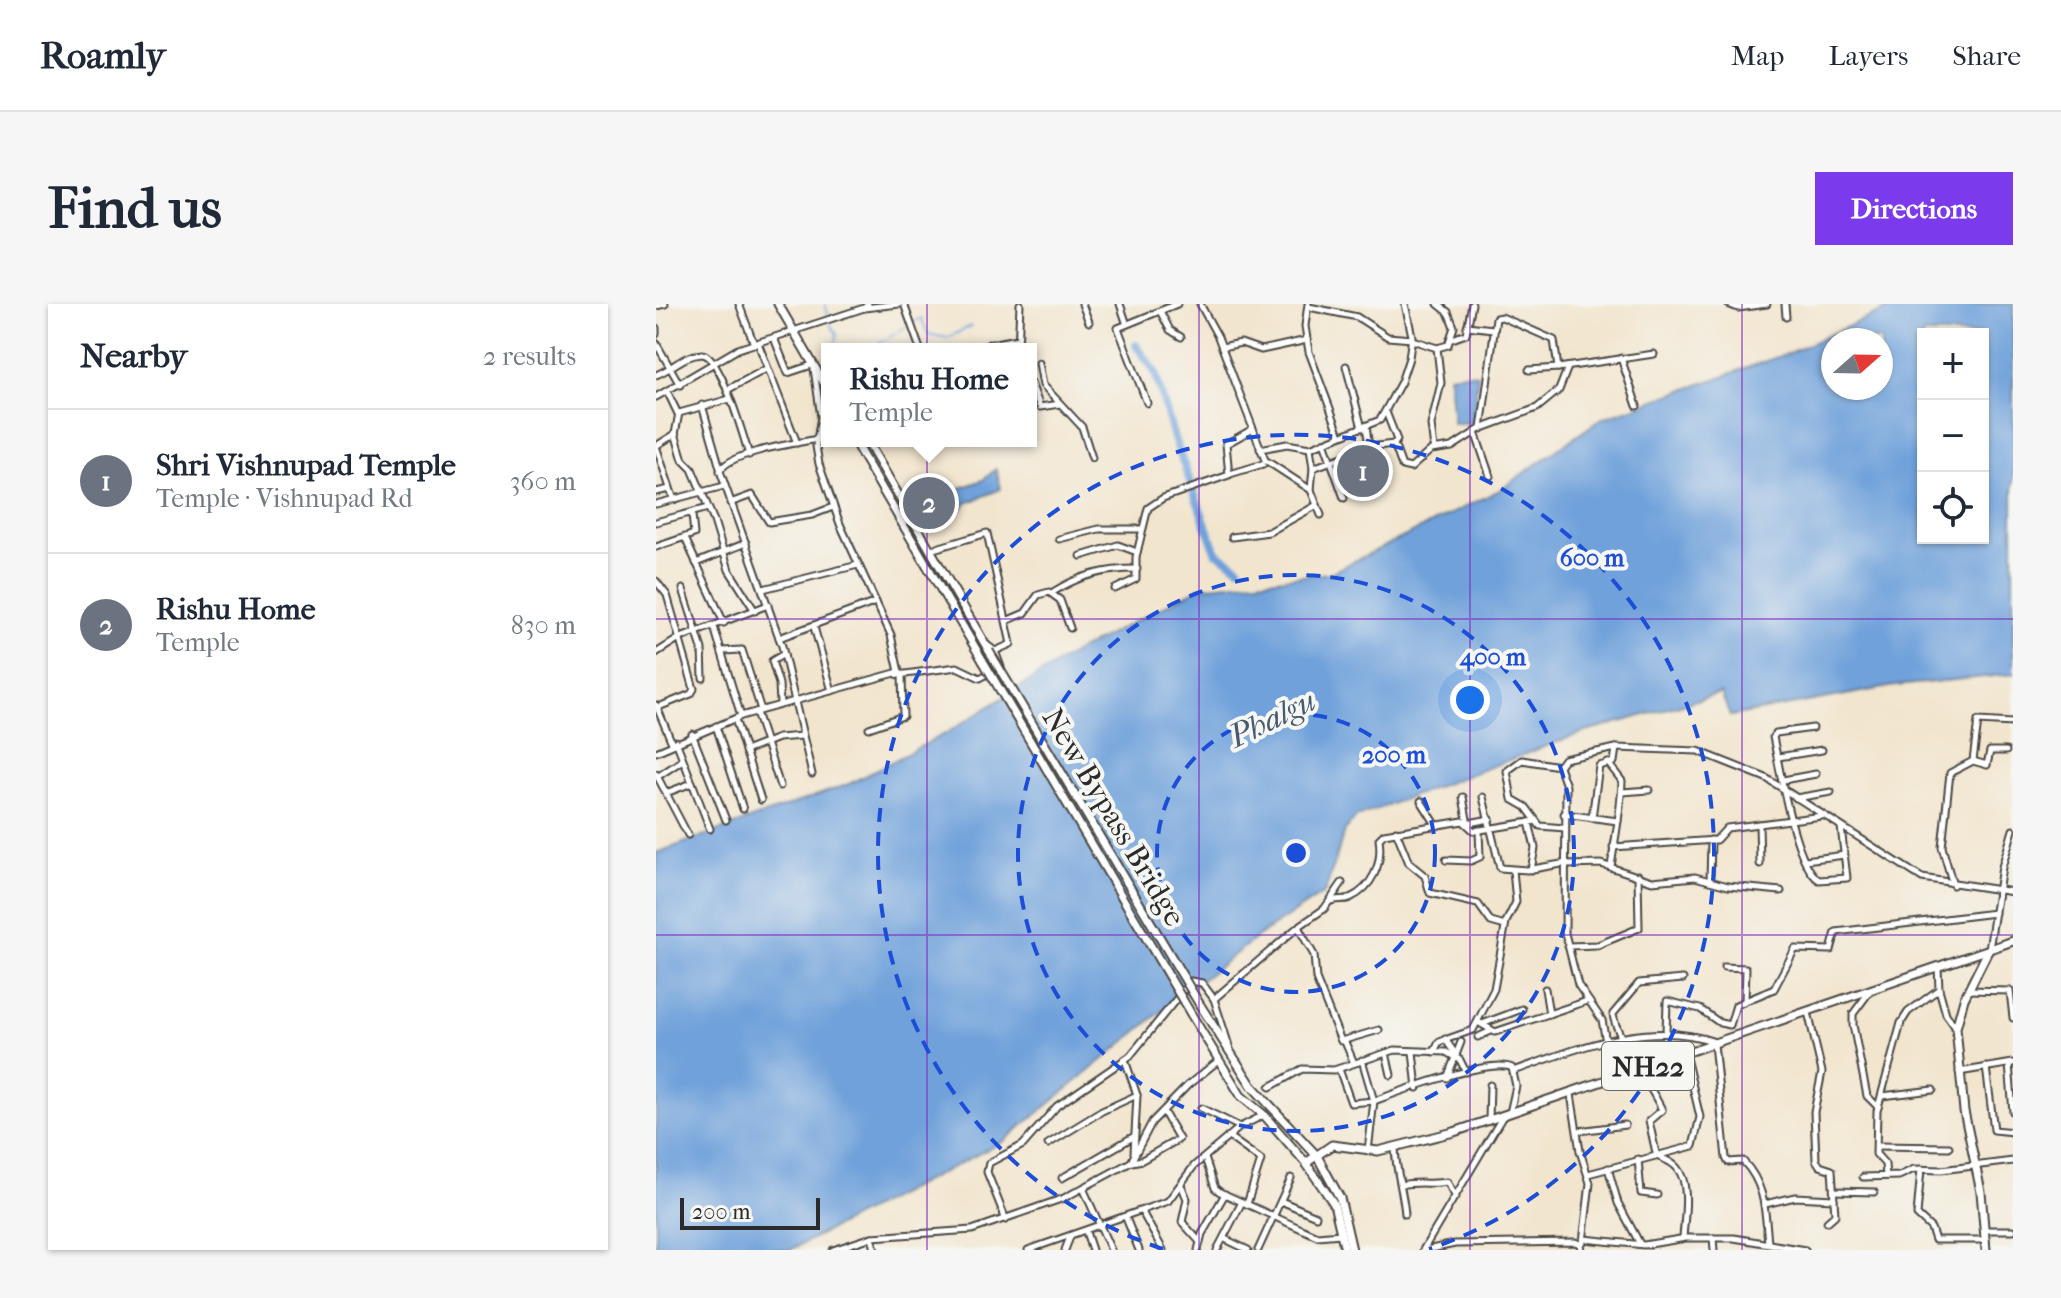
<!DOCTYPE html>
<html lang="en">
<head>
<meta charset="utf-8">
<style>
  :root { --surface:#fff; --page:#f6f6f7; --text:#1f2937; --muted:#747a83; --line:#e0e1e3; --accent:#7c3aed }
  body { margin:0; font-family:"IM FELL French Canon",serif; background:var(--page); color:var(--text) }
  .controls { position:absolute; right:24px; top:24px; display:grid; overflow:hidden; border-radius:0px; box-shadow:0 2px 6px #0004 }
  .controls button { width:72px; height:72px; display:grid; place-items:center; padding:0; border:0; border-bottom:2px solid var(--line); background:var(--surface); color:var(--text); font:40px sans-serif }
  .compass { position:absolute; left:1165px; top:24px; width:72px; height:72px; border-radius:50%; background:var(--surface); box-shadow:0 2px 6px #0004; rotate:70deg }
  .scale { position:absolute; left:24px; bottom:20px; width:140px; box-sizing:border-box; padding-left:8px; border:4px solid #2b2b2b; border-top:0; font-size:22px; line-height:28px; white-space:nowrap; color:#2b2b2b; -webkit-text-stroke:6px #f6f6f2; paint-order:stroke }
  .you { position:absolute; left:814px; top:396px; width:28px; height:28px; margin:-20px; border:6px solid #fff; border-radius:50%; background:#1a73e8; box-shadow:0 0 0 12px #1a73e833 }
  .badge { display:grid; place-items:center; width:52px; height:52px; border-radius:50%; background:var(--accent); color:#fff; font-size:26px; font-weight:700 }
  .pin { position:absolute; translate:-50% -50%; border:4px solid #fff; box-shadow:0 2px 8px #0006 }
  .popup { position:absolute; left:165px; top:39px; width:216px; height:104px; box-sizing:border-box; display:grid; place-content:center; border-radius:0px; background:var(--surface); filter:drop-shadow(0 2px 6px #0005); font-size:26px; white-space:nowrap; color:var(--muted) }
  .popup b { font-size:30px; color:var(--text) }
  .popup::after { content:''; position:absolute; left:50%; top:100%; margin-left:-16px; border:16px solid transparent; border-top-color:var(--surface) }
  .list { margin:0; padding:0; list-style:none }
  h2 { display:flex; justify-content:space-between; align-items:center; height:104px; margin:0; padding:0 32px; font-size:34px }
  h2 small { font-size:26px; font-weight:400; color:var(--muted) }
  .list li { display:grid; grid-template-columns:52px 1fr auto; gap:24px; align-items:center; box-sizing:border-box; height:144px; padding:0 32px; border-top:2px solid var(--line) }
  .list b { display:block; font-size:30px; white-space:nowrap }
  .list p { margin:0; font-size:26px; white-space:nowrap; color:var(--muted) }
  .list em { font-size:26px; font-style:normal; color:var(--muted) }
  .icon { flex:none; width:44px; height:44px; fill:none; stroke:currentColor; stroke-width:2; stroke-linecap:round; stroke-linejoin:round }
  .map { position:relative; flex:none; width:1357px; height:946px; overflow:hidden; border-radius:0px }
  header { display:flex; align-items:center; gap:48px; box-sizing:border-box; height:112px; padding:0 40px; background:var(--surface); border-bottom:2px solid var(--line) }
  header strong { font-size:38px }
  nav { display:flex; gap:44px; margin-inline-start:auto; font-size:28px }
  .intro { display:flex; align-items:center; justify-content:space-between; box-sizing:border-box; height:192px; padding:0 48px }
  h1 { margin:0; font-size:56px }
  .button { padding:20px 36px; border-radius:0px; background:var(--accent); color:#fff; font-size:28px; font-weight:700 }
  main { display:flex; gap:48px; padding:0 48px }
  aside { flex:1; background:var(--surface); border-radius:0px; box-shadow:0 2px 6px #0004 }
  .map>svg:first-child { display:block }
  .water { fill:#70a1da; stroke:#4e6682; stroke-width:2; fill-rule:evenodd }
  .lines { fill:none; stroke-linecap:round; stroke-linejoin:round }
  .stream { stroke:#70a1da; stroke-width:2 }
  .river { stroke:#70a1da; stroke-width:8 }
  .minor-casing { stroke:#494743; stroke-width:9 }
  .major-casing { stroke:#494743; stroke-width:11 }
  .minor { stroke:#fff; stroke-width:5 }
  .major { stroke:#fff; stroke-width:7 }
  .major-bridge-casing { stroke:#494743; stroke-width:11; stroke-linecap:butt }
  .major-bridge { stroke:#fff; stroke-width:7 }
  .grid { fill:none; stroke:#7b2cbf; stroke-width:2; stroke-opacity:0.55 }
  .ring { fill:none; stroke:#1d4ed8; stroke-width:4; stroke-dasharray:14 10 }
  .labels { text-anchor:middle; stroke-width:8; stroke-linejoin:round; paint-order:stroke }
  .shield { fill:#f6f6f2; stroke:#686867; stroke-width:2 }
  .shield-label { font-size:28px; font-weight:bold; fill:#2b2b2b }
  .street-label { font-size:30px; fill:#2b2b2b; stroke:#f6f6f2 }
  .water-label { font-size:32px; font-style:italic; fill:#475a71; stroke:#f6f6f2 }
  .centre { fill:#1d4ed8; stroke:#f6f6f2; stroke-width:4 }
  .ring-label { font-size:24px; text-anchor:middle; font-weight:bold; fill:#1d4ed8; stroke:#f6f6f2; stroke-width:8; stroke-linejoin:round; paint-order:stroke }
</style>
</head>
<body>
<header>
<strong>Roamly</strong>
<nav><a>Map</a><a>Layers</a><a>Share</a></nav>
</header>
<div class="intro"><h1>Find us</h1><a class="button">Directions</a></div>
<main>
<aside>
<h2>Nearby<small>2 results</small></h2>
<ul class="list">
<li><span class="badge" style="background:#6b7280">1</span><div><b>Shri Vishnupad Temple</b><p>Temple · Vishnupad Rd</p></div><em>360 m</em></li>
<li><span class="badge" style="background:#6b7280">2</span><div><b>Rishu Home</b><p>Temple</p></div><em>830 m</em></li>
</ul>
</aside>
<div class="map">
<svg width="1357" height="946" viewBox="0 0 1357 946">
  <rect width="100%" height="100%" fill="#f6f6f2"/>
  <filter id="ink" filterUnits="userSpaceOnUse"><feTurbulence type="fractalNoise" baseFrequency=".0125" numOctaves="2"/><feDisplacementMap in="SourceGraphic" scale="16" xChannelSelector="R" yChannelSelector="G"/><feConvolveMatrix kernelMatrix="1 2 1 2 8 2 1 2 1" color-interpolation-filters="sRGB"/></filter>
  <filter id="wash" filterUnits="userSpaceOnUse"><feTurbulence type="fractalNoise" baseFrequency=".006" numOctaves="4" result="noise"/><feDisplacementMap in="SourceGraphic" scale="32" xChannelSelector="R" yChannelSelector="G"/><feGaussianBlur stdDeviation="1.8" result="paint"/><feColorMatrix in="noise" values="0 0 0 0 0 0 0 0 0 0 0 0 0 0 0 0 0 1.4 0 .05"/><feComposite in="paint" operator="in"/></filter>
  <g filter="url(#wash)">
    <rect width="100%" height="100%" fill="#f2e5ce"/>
    <g class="water">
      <path d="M1243,0H1357V370L1239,382L1074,412L1065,389L923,430L700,513L689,526L669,588L601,633L507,706L348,837L134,946H0V549L193,480L289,430L423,346L545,283L674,269L842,187L945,115L1133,49ZM1267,30H1327V234H1267ZM1177,36H1225V84H1177Z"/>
      <polygon points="812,69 822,70 817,118 797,120 793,71"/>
      <polygon points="340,165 345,185 311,199 299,210 286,205 282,192 327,176"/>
    </g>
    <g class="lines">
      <g class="stream">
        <polyline points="169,0 176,24 181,29 179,45"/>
        <polyline points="214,45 265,14 272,30 291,34 315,22"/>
      </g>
      <polyline class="river" points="480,41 499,68 518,134 560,248 583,263"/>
    </g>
  </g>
  <g filter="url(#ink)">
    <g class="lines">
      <g class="minor-casing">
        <g id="minor">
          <polyline points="83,0 98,40"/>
          <polyline points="212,0 208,4 243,0"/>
          <polyline points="248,0 264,45"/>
          <polyline points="426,0 433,18"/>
          <polyline points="464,0 470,18"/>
          <polyline points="544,0 562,33 609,156 655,186"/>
          <polyline points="652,0 649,22 653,48 684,131"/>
          <polyline points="1072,0 1082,4 1111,0"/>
          <polyline points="1129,0 1130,13"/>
          <polyline points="0,2 9,0"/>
          <polyline points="653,3 701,13 732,33 756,35"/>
          <polyline points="504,7 514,26 525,33"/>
          <polyline points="811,22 837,25"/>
          <polyline points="0,24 0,30"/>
          <polyline points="118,34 132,69 156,61"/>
          <polyline points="796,35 810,30 816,0"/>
          <polyline points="756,36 781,44 792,41 798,23 792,8 782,0"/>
          <polyline points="0,39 24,81"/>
          <polyline points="102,39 141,139"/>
          <polyline points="566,43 585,39 605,46 651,36"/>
          <polyline points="327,45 333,40 362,35"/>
          <polyline points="362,45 364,0"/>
          <polyline points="965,54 981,102"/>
          <polyline points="383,59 387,81 426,123 436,154"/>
          <polyline points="690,62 706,124"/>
          <polyline points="873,66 902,64"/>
          <path d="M0,71C16,65 27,51 46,50C64,50 88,134 93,151"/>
          <polyline points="375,79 384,103 404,100"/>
          <polyline points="71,86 110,65"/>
          <polyline points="11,87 22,110"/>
          <polyline points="0,93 82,45 208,4"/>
          <polyline points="491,99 462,24 521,0"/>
          <polyline points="46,101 64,164"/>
          <polyline points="730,108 741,136 738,140"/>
          <polyline points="825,125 840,14 846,13 898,36 902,64 998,50"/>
          <polyline points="819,128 834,172"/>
          <polyline points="19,129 27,156 36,165 58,217 73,266 99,307"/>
          <polyline points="668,138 688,194"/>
          <polyline points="0,142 19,130 23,109 74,95"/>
          <polyline points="0,142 18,196"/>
          <polyline points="713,143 738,140 746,162 755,164 775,146 796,143 824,125 881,104 903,86 912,63"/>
          <polyline points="654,144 657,164"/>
          <polyline points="604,145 631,140 654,144 724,116 745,78 753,54 756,32 749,0"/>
          <polyline points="778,145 775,121 785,79 781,44"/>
          <polyline points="574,170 607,160"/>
          <polyline points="0,188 14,185"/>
          <polyline points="74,199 96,191 113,218 156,211 177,203"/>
          <polyline points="0,200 68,182"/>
          <polyline points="665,211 655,186 657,164 713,143 710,122"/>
          <polyline points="0,218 52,204"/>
          <polyline points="576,233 613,228 661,201"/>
          <polyline points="29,234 68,319"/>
          <polyline points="403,235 443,225 486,225"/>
          <polyline points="0,243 38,230 36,211"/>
          <polyline points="274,246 331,229 350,316"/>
          <polyline points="425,252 462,241 481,248"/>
          <polyline points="40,259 90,239"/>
          <polyline points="0,277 11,291 38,385 35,390 0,404"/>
          <polyline points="27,285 46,345 47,374"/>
          <polyline points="107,285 202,261"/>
          <polyline points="459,285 480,275 480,253 492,204 507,194 573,171 570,140 597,125"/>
          <path d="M397,288C424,271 449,265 481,265"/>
          <polyline points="58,323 85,412"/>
          <polyline points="158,323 176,387"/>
          <polyline points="123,334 220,298"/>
          <polyline points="331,341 339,347 355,340 350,317 369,309 382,291 393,288 404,296 414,324"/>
          <polyline points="66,347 86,346 105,406"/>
          <polyline points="0,349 22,335 112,301"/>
          <polyline points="242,371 301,363 324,374 345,363 339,347"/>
          <polyline points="124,400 123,380 116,357 128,350"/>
          <polyline points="0,401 16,439"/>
          <polyline points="100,408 124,482"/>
          <polyline points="79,415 105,496"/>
          <polyline points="60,422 87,505"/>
          <polyline points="213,424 247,412 246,370"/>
          <path d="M1157,424L1120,429L1117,433C1124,464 1138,560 1163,576L1191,574L1185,523"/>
          <polyline points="36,430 70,516"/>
          <polyline points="20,437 54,525"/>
          <polyline points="89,447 122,434 146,432"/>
          <polyline points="0,448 85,412 243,368 235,331 184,220 163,160 160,142 165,113 158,65"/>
          <polyline points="1122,453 1166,446"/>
          <polyline points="1317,457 1331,461 1334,447 1350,447"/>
          <path d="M952,459L966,477C965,507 959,533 955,563"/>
          <polyline points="903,462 866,456 851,467 856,495 870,503 884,522 909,524"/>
          <polyline points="0,470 32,531"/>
          <path d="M156,470L126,342L64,167C73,148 141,139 162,135"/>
          <polyline points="1,473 27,456"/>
          <polyline points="1127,476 1160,470"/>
          <polyline points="966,488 993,486"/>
          <polyline points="10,489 36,479"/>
          <polyline points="807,493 812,521"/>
          <polyline points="827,493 844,564 871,566 911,559"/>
          <polyline points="1140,494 1175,488"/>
          <polyline points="765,497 781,522"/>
          <polyline points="908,510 962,517"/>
          <polyline points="936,514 943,462 958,458 960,444"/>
          <polyline points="873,518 879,544 875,566"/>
          <polyline points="813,519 834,515"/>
          <polyline points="1103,520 1104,560"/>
          <polyline points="740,527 753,559 769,572 774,589 822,600 835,618 849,622"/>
          <polyline points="957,543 1060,536 1071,524 1166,512"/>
          <polyline points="790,556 815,557 824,553 823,526"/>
          <polyline points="1149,556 1189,551"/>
          <polyline points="912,561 945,560 996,577 1039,573 1072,582 1125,587"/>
          <polyline points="1054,577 1055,536"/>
          <polyline points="1297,581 1286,543 1294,469 1317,457 1322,417 1357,419"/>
          <path d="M675,597C682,594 687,597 694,594C716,584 727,560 723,535L728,530L807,517L818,527L880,517"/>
          <polyline points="642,623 658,651 660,675 685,737 723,726"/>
          <polyline points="912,642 942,641 983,624 982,571"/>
          <polyline points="1333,645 1346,563 1357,526"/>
          <polyline points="1068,663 1090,664 1089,697"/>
          <polyline points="889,685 893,710"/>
          <polyline points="1283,685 1290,710 1300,724"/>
          <polyline points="1313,686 1354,687 1357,714"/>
          <polyline points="1214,687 1197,710 1197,721 1211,792 1222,803"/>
          <polyline points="558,695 642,623 668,605 686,579"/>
          <polyline points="1152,708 1166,768 1158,808 1160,856 1164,862 1176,866 1179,911 1171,918"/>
          <polyline points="822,718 839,728 931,697"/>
          <polyline points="826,720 866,705"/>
          <polyline points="1010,729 1011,697 1044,705 1064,719 1074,721 1080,701 1118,685 1139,645 1175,646 1180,628 1339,609"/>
          <polyline points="822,733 835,727"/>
          <polyline points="789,735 800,751"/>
          <polyline points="689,738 698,759"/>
          <polyline points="950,738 946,716 922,681 909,629 910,482 903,462 908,455 960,444 1042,447 1110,474 1266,574 1357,588"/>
          <path d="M1058,740L1070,854L1072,858L1087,857C1110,881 1109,908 1112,939"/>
          <polyline points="757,748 761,784"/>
          <polyline points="778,748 783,738 817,726 838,685 850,618 860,598 857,566"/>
          <polyline points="730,749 735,771"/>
          <polyline points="469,756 481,791 478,849"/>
          <polyline points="1353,760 1357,808"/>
          <polyline points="1330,763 1338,826 1357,828"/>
          <polyline points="683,765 695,799 718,797 706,756"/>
          <path d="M858,767C920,745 993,714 1059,738"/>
          <polyline points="1303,768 1357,759"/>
          <polyline points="791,774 805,738"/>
          <polyline points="614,783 646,765 678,766 739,746 790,748 804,756 810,768"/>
          <polyline points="915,790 924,847 934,879 927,938"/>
          <polyline points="1226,792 1277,786"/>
          <polyline points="545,804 584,823"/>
          <polyline points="833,816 834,781"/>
          <polyline points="923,827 969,821"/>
          <polyline points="573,833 605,856 591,900"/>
          <polyline points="392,840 446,807 481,791"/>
          <polyline points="1221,842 1293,843"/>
          <path d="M739,844C740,868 747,887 749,910"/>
          <path d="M712,847L718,797C742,788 837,753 856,764L860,782L854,809"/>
          <polyline points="549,854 559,884 564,888 661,932 685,930"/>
          <polyline points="982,855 985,889 1001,891"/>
          <polyline points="476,858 486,856 523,835 507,807"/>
          <polyline points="952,864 962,899 984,940"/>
          <polyline points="1265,865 1261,911 1275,924 1279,936 1330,936"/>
          <polyline points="932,870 1037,842 1044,813 1029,749"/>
          <polyline points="1230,872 1229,860 1220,850 1221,807 1245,719 1252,708 1283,685 1282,663"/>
          <polyline points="1207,873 1243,872 1258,865 1285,866 1357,857"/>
          <polyline points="406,874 477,833"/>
          <path d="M745,881C761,877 775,881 791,878L800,893"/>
          <polyline points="526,883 531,895 526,918 544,938"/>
          <polyline points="427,884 455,946"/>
          <polyline points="1179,887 1218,888"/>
          <polyline points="625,897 660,912"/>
          <polyline points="1109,900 1139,893 1178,895"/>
          <polyline points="486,908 507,946"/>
          <polyline points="470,914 483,946"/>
          <polyline points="350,916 331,868 333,859 367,841 401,802 474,752 535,677 546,679 558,695 574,745"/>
          <polyline points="1329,926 1357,926"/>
          <polyline points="430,928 436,946"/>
          <polyline points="216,933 219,946"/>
          <path d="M1027,934C1028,915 1035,880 1021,864C1016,857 1006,856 1000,849L993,817L1006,806C995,782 959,731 957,710L983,679L1027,675"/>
          <polyline points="1057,934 1058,946"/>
          <polyline points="569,935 592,946"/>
          <polyline points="928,935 988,941 1030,934 1078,934 1149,946"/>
          <polyline points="177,946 216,933 316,926 408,894 475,858 496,818 532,781 562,757"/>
          <polyline points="372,946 512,897 538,862 584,823 608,811"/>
          <polyline points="409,946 414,933"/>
          <polyline points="542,946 546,930 569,890"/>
          <polyline points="561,946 586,898"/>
          <polyline points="602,946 635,874"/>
          <polyline points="767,946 847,812"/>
          <polyline points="770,946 799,940 919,938 924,940 925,946"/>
        </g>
      </g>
      <g class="major-casing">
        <g id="major">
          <polyline points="122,0 171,84"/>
          <polyline points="198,137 327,357"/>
          <polyline points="211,137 333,347"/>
          <polyline points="544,701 596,782 661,852 684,894 696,946"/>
          <polyline points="535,710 585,792 608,811 650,859 678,900 689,946"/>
          <polyline points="650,859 676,841 722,847 798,828 1357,637"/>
          <polyline points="1330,946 1325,888 1308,807 1300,724 1308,695 1333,645"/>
        </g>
      </g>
      <use href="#minor" class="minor"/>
      <use href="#major" class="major"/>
      <g class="major-bridge-casing">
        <g id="major-bridge">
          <polyline points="333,347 544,701"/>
          <polyline points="327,357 535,710"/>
        </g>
      </g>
      <use href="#major-bridge" class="major-bridge"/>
    </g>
  </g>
  <path class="grid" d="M271,0V946M543,0V946M814,0V946M1086,0V946M0,315H1357M0,631H1357"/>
  <g class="ring">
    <circle cx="640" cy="549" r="139"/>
    <circle cx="640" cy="549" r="278"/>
    <path d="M507 945A418 418 0 1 1 773 945"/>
  </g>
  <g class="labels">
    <rect class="shield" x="946" y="738" width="92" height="48" rx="6"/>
    <g class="shield-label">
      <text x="992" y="772">NH22</text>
    </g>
    <g class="street-label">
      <text transform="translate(458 513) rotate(59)" y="10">New Bypass Bridge</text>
    </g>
    <g class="water-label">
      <text transform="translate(616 414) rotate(-26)" y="11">Phalgu</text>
    </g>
  </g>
  <circle cx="640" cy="549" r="12" class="centre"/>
  <g class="ring-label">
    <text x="936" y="262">600 m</text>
    <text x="837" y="361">400 m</text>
    <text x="738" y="459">200 m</text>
  </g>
</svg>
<div class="controls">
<button>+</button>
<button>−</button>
<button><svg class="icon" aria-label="locate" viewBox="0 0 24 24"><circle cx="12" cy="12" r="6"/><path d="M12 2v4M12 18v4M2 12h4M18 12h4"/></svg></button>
</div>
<svg class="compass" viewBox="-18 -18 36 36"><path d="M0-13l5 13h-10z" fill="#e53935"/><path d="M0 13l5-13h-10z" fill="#747a83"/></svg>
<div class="scale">200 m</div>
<div class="you"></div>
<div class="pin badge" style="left:707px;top:167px;background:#6b7280">1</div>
<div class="pin badge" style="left:273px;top:199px;background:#6b7280">2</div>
<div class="popup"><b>Rishu Home</b>Temple</div>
</div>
</main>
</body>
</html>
